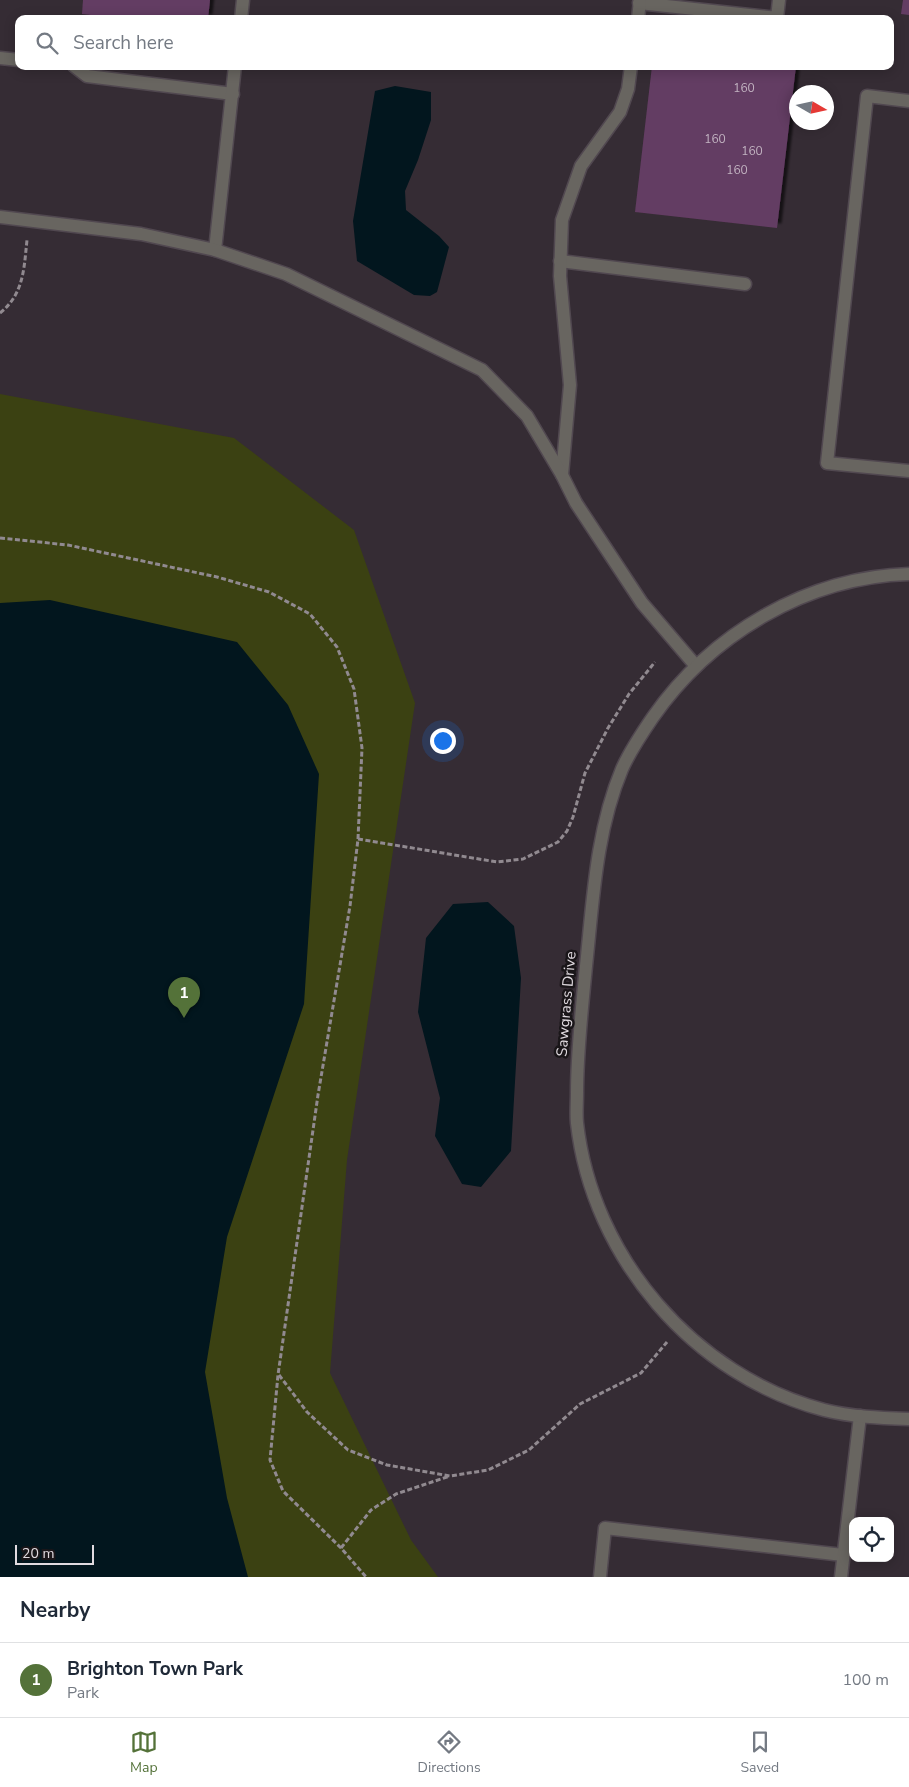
<!DOCTYPE html>
<html lang="en">
<head>
<meta charset="utf-8">
<style>
  :root { --surface:#fff; --page:#f6f6f7; --text:#1f2937; --muted:#747a83; --line:#e0e1e3; --accent:#547239 }
  body { margin:0; font-family:"Nunito Sans",sans-serif; background:var(--page); color:var(--text) }
  .controls { position:absolute; right:15px; bottom:15px; display:grid; overflow:hidden; border-radius:10px; box-shadow:0 2px 12px #0003 }
  .controls button { width:45px; height:45px; display:grid; place-items:center; padding:0; border:0; border-bottom:1px solid var(--line); background:var(--surface); color:var(--text); font:25px sans-serif }
  .compass { position:absolute; left:789px; top:85px; width:45px; height:45px; border-radius:50%; background:var(--surface); box-shadow:0 2px 12px #0003; rotate:99deg }
  .scale { position:absolute; left:15px; bottom:12px; width:79px; box-sizing:border-box; padding-left:5px; border:2px solid #e1dbe0; border-top:0; font-size:14px; line-height:18px; white-space:nowrap; color:#e1dbe0; -webkit-text-stroke:4px #1a1619; paint-order:stroke }
  .you { position:absolute; left:442px; top:740px; width:18px; height:18px; margin:-12px; border:4px solid #fff; border-radius:50%; background:#1a73e8; box-shadow:0 0 0 8px #1a73e833 }
  .badge { display:grid; place-items:center; width:32px; height:32px; border-radius:50%; background:var(--accent); color:#fff; font-size:16px; font-weight:700 }
  .pin { position:absolute; translate:-50% -41px; filter:drop-shadow(0 1px 2px #0008) }
  .pin::after { content:''; position:absolute; top:26px; width:18px; height:15px; background:inherit; clip-path:polygon(0 0,100% 0,50% 100%) }
  .list { margin:0; padding:0; list-style:none }
  h2 { display:flex; justify-content:space-between; align-items:center; height:65px; margin:0; padding:0 20px; font-size:21px }
  h2 small { font-size:16px; font-weight:400; color:var(--muted) }
  .list li { display:grid; grid-template-columns:32px 1fr auto; gap:15px; align-items:center; box-sizing:border-box; height:75px; padding:0 20px; border-top:1px solid var(--line) }
  .list b { display:block; font-size:19px; white-space:nowrap }
  .list p { margin:0; font-size:16px; white-space:nowrap; color:var(--muted) }
  .list em { font-size:16px; font-style:normal; color:var(--muted) }
  .icon { flex:none; width:28px; height:28px; fill:none; stroke:currentColor; stroke-width:2; stroke-linecap:round; stroke-linejoin:round }
  .map { position:relative; flex:none; width:909px; height:1577px; overflow:hidden }
  .search { position:absolute; background:var(--surface); box-shadow:0 2px 12px #0003; left:15px; right:15px; top:15px; height:55px; display:flex; align-items:center; gap:12px; box-sizing:border-box; padding:0 18px; border-radius:10px; color:var(--muted); font-size:19px }
  .sheet { height:140px; background:var(--surface) }
  nav { display:flex; justify-content:space-around; align-items:center; box-sizing:border-box; height:70px; border-top:1px solid var(--line); background:var(--surface); font-size:14px; color:var(--muted) }
  nav a { display:grid; justify-items:center; gap:2px }
  nav .on { color:var(--accent) }
  .map>svg:first-child { display:block }
  .green { fill:#3b4112 }
  .water { fill:#02161e }
  .building { fill:#643c63; filter:url(#shadow) }
  .lines { fill:none; stroke-linecap:round; stroke-linejoin:round }
  .lane-casing { stroke:#514850; stroke-width:15 }
  .street-casing { stroke:#514850; stroke-width:15 }
  .path { stroke:#918a90; stroke-width:3; stroke-dasharray:5 2.5; stroke-linecap:butt }
  .lane { stroke:#686560; stroke-width:12 }
  .street { stroke:#686560; stroke-width:12 }
  .labels { text-anchor:middle; stroke-width:5; stroke-linejoin:round; paint-order:stroke }
  .number-label { font-size:12px; fill:#c2b3c1 }
  .street-label { font-size:15px; fill:#e1dbe0; stroke:#1a1619 }
</style>
</head>
<body>
<div class="map">
<svg width="909" height="1577" viewBox="0 0 909 1577">
  <defs>
    <filter id="shadow"><feDropShadow dx="4.5" dy="-4.5" stdDeviation="1" flood-color="#0009"/></filter>
  </defs>
  <rect width="100%" height="100%" fill="#352c34"/>
  <polygon class="green" points="0,394 234,438 354,530 415,703 347,1160 330,1373 411,1540 438,1577 0,1577"/>
  <g class="water">
    <polygon points="395,86 431,92 431,120 418,160 405,191 406,210 439,236 449,247 437,292 430,296 414,295 357,261 353,221 375,91"/>
    <polygon points="50,600 237,642 288,705 319,774 304,1004 227,1237 205,1372 227,1498 248,1577 0,1577 0,603"/>
    <polygon points="488,902 514,926 521,978 511,1151 481,1187 462,1184 435,1136 440,1098 418,1012 426,938 453,904"/>
  </g>
  <g class="building">
    <polygon points="83,0 210,0 208,19 126,19 82,14"/>
    <polygon points="903,0 909,0 909,15 901,14"/>
    <polygon points="652,66 796,66 777,228 635,212"/>
  </g>
  <g class="lines">
    <g class="lane-casing">
      <g id="lane">
        <polyline points="639,3 777,18 779,0"/>
        <polyline points="241,19 243,0"/>
        <polyline points="638,19 640,0"/>
        <polyline points="0,58 19,60"/>
        <polyline points="74,66 87,76 233,94"/>
        <polyline points="909,101 867,96 827,463 909,471"/>
        <polyline points="215,250 235,66"/>
        <polyline points="560,261 745,284"/>
        <polyline points="562,475 570,385 560,276 562,220 581,166 620,112 628,89 631,66"/>
        <polyline points="600,1577 605,1528 843,1555"/>
        <polyline points="841,1577 860,1416"/>
      </g>
    </g>
    <g class="street-casing">
      <g id="street">
        <polyline points="0,217 141,234 215,250 286,274 482,370 527,416 562,475 576,503 642,603 696,666"/>
        <path d="M909,574C807,577 711,634 653,717C642,733 630,751 622,769C596,831 593,900 586,966C582,1008 577,1050 577,1093C577,1103 576,1114 577,1123C592,1257 694,1376 824,1410C852,1417 881,1418 909,1419"/>
      </g>
    </g>
    <g class="path">
      <path d="M0,313C24,294 24,268 27,240"/>
      <polyline points="0,538 68,545 217,577 269,592 310,614 337,647 354,689 362,748 358,839 350,906 318,1095 278,1375 270,1460 283,1491 341,1548 366,1577"/>
      <polyline points="358,839 497,862 523,859 558,842 567,831 573,817 585,773 608,728 629,694 655,662"/>
      <polyline points="279,1375 307,1412 348,1450 387,1465 450,1476 488,1470 529,1450 580,1404 641,1373 667,1342"/>
      <polyline points="341,1548 371,1510 396,1494 450,1476"/>
    </g>
    <use href="#lane" class="lane"/>
    <use href="#street" class="street"/>
  </g>
  <g class="labels">
    <g class="number-label">
      <text x="744" y="92">160</text>
      <text x="715" y="143">160</text>
      <text x="752" y="155">160</text>
      <text x="737" y="174">160</text>
    </g>
    <g class="street-label">
      <text transform="translate(566 1004) rotate(-85)" y="5">Sawgrass Drive</text>
    </g>
  </g>
</svg>
<div class="controls">
<button><svg class="icon" aria-label="locate" viewBox="0 0 24 24"><circle cx="12" cy="12" r="6"/><path d="M12 2v4M12 18v4M2 12h4M18 12h4"/></svg></button>
</div>
<svg class="compass" viewBox="-18 -18 36 36"><path d="M0-13l5 13h-10z" fill="#e53935"/><path d="M0 13l5-13h-10z" fill="#747a83"/></svg>
<div class="scale">20 m</div>
<div class="you"></div>
<div class="pin badge" style="left:184px;top:1018px">1</div>
<div class="search"><svg class="icon" aria-label="search" viewBox="0 0 24 24"><circle cx="10" cy="10" r="6"/><path d="M15 15l6 6"/></svg>Search here</div>
</div>
<section class="sheet">
<h2>Nearby<small></small></h2>
<ul class="list">
<li><span class="badge">1</span><div><b>Brighton Town Park</b><p>Park</p></div><em>100 m</em></li>
</ul>
</section>
<nav>
<a class="on"><svg class="icon" aria-label="map" viewBox="0 0 24 24"><path d="M3 6l6-2 6 2 6-2v14l-6 2-6-2-6 2zM9 4v14M15 6v14"/></svg>Map</a>
<a><svg class="icon" aria-label="directions" viewBox="0 0 24 24"><path d="M12 3l9 9-9 9-9-9zM9 14v-3h6M13 9l2 2-2 2"/></svg>Directions</a>
<a><svg class="icon" aria-label="saved" viewBox="0 0 24 24"><path d="M7 4h10v16l-5-4-5 4z"/></svg>Saved</a>
</nav>
</body>
</html>
